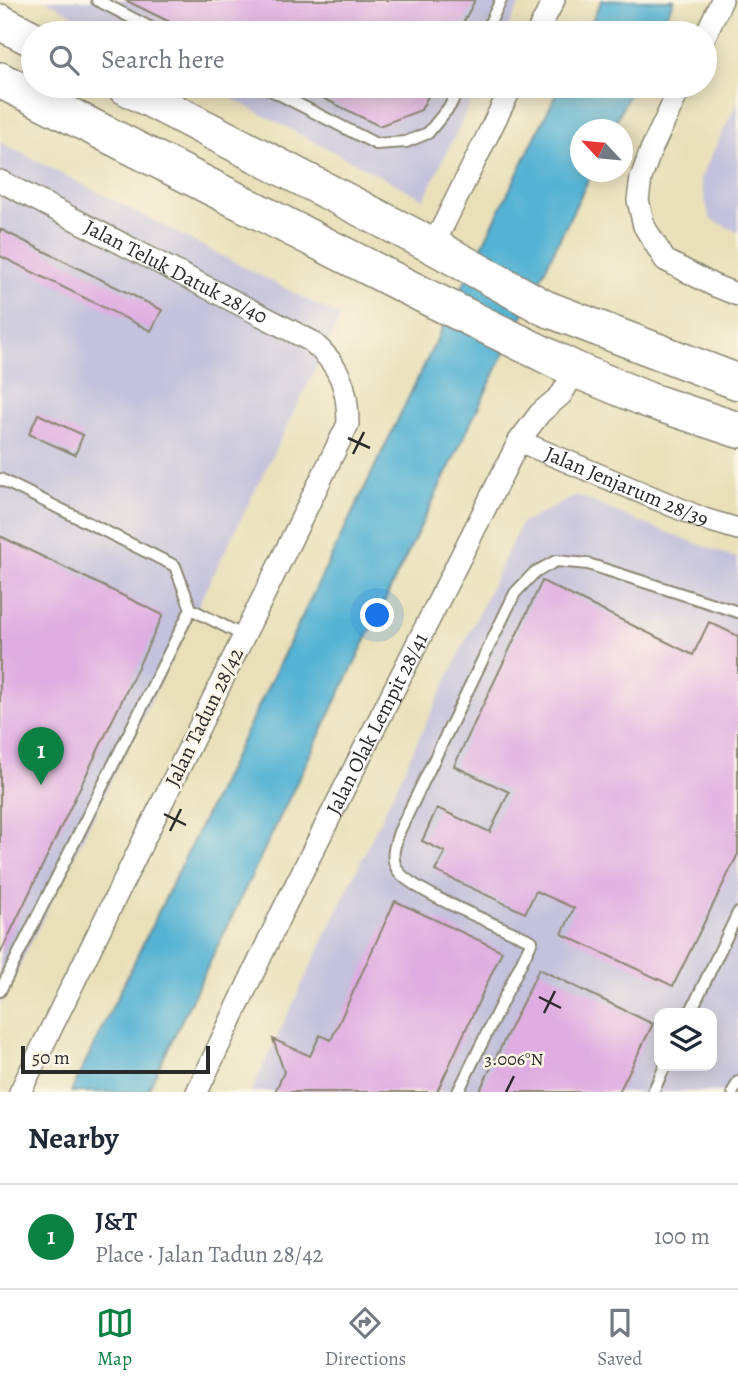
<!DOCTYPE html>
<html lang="en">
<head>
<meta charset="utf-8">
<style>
  :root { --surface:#fff; --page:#f2f2f3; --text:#1f2937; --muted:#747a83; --line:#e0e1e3; --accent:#0b8043 }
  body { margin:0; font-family:Alegreya,serif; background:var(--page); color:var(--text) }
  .controls { position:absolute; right:21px; bottom:21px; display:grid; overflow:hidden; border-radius:14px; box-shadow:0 4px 18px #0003 }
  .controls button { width:63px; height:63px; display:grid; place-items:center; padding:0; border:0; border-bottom:2px solid var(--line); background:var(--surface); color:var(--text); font:35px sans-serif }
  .compass { position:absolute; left:570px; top:119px; width:63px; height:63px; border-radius:50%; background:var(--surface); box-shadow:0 4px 18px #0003; rotate:296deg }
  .scale { position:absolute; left:21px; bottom:18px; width:189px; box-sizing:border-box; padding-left:7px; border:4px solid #2b2b2b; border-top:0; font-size:19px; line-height:24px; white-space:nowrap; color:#2b2b2b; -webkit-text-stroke:5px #fcf5e5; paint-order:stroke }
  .you { position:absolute; left:378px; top:616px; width:24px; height:24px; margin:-18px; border:5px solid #fff; border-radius:50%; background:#1a73e8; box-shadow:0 0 0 10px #1a73e833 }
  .badge { display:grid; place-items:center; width:46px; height:46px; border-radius:50%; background:var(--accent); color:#fff; font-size:23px; font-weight:700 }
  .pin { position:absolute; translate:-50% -58px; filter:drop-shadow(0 2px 4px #0008) }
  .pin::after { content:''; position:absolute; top:37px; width:24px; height:21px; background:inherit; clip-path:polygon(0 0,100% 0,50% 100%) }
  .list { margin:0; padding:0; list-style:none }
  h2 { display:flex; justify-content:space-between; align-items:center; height:91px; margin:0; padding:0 28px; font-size:30px }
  h2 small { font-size:23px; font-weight:400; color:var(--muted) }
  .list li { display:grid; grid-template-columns:46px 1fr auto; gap:21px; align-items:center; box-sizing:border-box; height:105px; padding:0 28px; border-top:2px solid var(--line) }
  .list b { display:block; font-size:26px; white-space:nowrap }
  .list p { margin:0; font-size:23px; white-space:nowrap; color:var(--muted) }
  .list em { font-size:23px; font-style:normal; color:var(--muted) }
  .icon { flex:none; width:38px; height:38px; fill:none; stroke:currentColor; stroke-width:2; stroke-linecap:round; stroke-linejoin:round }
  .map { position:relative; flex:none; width:738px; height:1092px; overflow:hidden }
  .search { position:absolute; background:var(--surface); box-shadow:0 4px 18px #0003; left:21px; right:21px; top:21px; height:77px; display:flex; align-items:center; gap:18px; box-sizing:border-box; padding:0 24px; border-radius:38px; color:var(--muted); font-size:26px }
  .sheet { height:196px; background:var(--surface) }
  nav { display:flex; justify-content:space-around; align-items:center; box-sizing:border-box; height:98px; border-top:2px solid var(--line); background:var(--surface); font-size:19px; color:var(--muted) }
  nav a { display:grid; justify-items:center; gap:4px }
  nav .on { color:var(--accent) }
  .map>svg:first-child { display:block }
  .industrial { fill:#c3c1db; fill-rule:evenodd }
  .water { fill:#55b2d3; stroke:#406e7f; stroke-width:2 }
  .building { fill:#dfade1 }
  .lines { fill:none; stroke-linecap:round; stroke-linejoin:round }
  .lane-casing { stroke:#8a8672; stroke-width:14 }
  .street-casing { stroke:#8a8672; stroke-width:24 }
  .primary-casing { stroke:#8a8672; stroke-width:38 }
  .lane { stroke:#fff; stroke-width:10 }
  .street { stroke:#fff; stroke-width:21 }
  .primary { stroke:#fff; stroke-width:35 }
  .ticks { fill:none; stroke:#2b2b2b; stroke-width:2.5 }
  .labels { text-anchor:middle; stroke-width:5; stroke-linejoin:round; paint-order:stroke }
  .street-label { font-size:21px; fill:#2b2b2b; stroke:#fcf5e5 }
  .ticks-label { font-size:18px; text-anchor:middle; fill:#2b2b2b; stroke:#fcf5e5; stroke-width:5; stroke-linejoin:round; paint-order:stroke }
</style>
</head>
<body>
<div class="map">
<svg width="738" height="1092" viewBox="0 0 738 1092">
  <rect width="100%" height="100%" fill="#fcf5e5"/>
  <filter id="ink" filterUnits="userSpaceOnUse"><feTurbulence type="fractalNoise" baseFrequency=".0143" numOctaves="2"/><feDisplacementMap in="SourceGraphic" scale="14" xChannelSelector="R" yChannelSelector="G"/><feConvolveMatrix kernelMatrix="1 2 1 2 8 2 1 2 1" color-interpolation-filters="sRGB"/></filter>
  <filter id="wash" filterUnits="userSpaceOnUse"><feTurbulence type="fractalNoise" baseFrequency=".00686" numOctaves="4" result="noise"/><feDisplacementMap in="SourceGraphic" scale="28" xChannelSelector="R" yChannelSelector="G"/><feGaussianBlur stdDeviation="1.57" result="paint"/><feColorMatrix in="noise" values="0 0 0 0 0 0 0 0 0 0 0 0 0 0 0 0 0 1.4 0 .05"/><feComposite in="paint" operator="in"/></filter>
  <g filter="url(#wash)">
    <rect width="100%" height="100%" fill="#e9e0ba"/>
    <g class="industrial">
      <polygon points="45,0 522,0 505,33 109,33"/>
      <polygon points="208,86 479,86 424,199"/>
      <polygon points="738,101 738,232 710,219 700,179"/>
      <polygon points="0,142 341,317 0,1005"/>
      <path d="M577,495L642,523L738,559V1092H251L521,524ZM659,1013H712V1066H659Z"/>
    </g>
    <g class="water">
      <polygon points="602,0 674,0 658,33 586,33"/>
      <polygon points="560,86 633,86 612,129 580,130 580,172 592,172 147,1092 71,1092"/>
    </g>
    <g id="blocks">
      <g class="building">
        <polygon points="125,0 475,0 458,33 192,33"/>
        <polygon points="299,86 433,86 421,110 379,126"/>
        <polygon points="0,229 162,310 151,331 0,256"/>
        <polygon points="38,414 83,435 75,455 29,434"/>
        <polygon points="0,536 163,615 0,954"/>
        <polygon points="542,581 693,655 709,622 738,636 738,854 673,986 562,934 574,908 536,891 525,913 435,871 445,852 422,841 437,808 490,832 509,792 454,766"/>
        <polygon points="395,901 502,951 437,1092 275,1092 284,1072 273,1039 310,1056 320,1035 331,1040"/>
        <polygon points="539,969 653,1024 619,1092 479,1092"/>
      </g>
    </g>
  </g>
  <g filter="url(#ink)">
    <use href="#blocks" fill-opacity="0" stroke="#8a8672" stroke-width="2"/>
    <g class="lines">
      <g class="lane-casing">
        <g id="lane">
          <polyline points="97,0 161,33"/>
          <polyline points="485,33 501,0"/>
          <polyline points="263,86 376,144 406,142 428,133 450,106 460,86"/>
          <polyline points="0,479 175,566 191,609 244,636"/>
          <polyline points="0,991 191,609"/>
          <polyline points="690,1013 738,913"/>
          <path d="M458,1092L532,941C507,929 407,890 397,869C390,857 395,845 399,832L515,593L534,573L556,561L588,564L738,612"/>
          <polyline points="653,1092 665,1066"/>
          <polyline points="733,1092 738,1082"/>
        </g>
      </g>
      <g class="street-casing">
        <g id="street">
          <polyline points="537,33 554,0"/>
          <polyline points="705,36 722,0"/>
          <polyline points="681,86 651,150 641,178 638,200 644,226 665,260 713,285 738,295"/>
          <path id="s1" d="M0,181L311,341C340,365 348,387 348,424L20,1092"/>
          <polyline points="433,246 512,86"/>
          <path id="s2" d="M519,441L704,519L738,529"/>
          <path id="s3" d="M197,1092L281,914L519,441L540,413L561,395L576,370"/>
        </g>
      </g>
      <g class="primary-casing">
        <g id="primary">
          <polyline points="0,22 33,39"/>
          <polyline points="0,80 429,298 576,370 648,400 738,430"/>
          <polyline points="124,86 433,246 545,308 738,382"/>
        </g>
      </g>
      <use href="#lane" class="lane"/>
      <use href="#street" class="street"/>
      <use href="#primary" class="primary"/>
    </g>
  </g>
  <path class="ticks" d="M348,438L370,448M353,454L364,432M164,814L186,825M170,831L181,809M539,997L561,1008M544,1013L555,991M506,1092L514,1076"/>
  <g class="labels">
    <g class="street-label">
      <text dy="7" stroke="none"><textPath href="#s1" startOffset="198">Jalan Teluk Datuk 28/40</textPath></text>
      <text dy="7" stroke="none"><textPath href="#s2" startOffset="117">Jalan Jenjarum 28/39</textPath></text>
      <text transform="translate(204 717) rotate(-64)" y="7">Jalan Tadun 28/42</text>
      <text dy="7" stroke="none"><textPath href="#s3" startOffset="410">Jalan Olak Lempit 28/41</textPath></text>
    </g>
  </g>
  <g class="ticks-label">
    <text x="514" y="1065">3.006°N</text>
  </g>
</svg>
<div class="controls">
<button><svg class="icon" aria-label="layers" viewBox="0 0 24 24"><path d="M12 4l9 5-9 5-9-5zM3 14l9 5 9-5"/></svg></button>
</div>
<svg class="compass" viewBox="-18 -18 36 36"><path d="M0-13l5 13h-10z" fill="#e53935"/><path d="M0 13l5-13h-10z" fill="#747a83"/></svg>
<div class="scale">50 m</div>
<div class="you"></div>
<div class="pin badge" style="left:41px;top:785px">1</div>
<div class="search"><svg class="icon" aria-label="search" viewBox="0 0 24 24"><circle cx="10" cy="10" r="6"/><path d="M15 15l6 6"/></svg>Search here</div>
</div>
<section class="sheet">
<h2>Nearby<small></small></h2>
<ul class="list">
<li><span class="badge">1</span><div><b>J&amp;T</b><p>Place · Jalan Tadun 28/42</p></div><em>100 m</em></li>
</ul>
</section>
<nav>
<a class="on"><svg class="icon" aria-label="map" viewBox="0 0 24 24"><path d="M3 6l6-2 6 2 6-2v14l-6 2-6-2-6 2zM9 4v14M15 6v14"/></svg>Map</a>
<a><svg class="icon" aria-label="directions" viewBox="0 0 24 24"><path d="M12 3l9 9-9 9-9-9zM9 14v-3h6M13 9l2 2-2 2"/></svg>Directions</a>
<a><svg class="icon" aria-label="saved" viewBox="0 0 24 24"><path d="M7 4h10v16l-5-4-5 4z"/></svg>Saved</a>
</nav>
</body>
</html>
